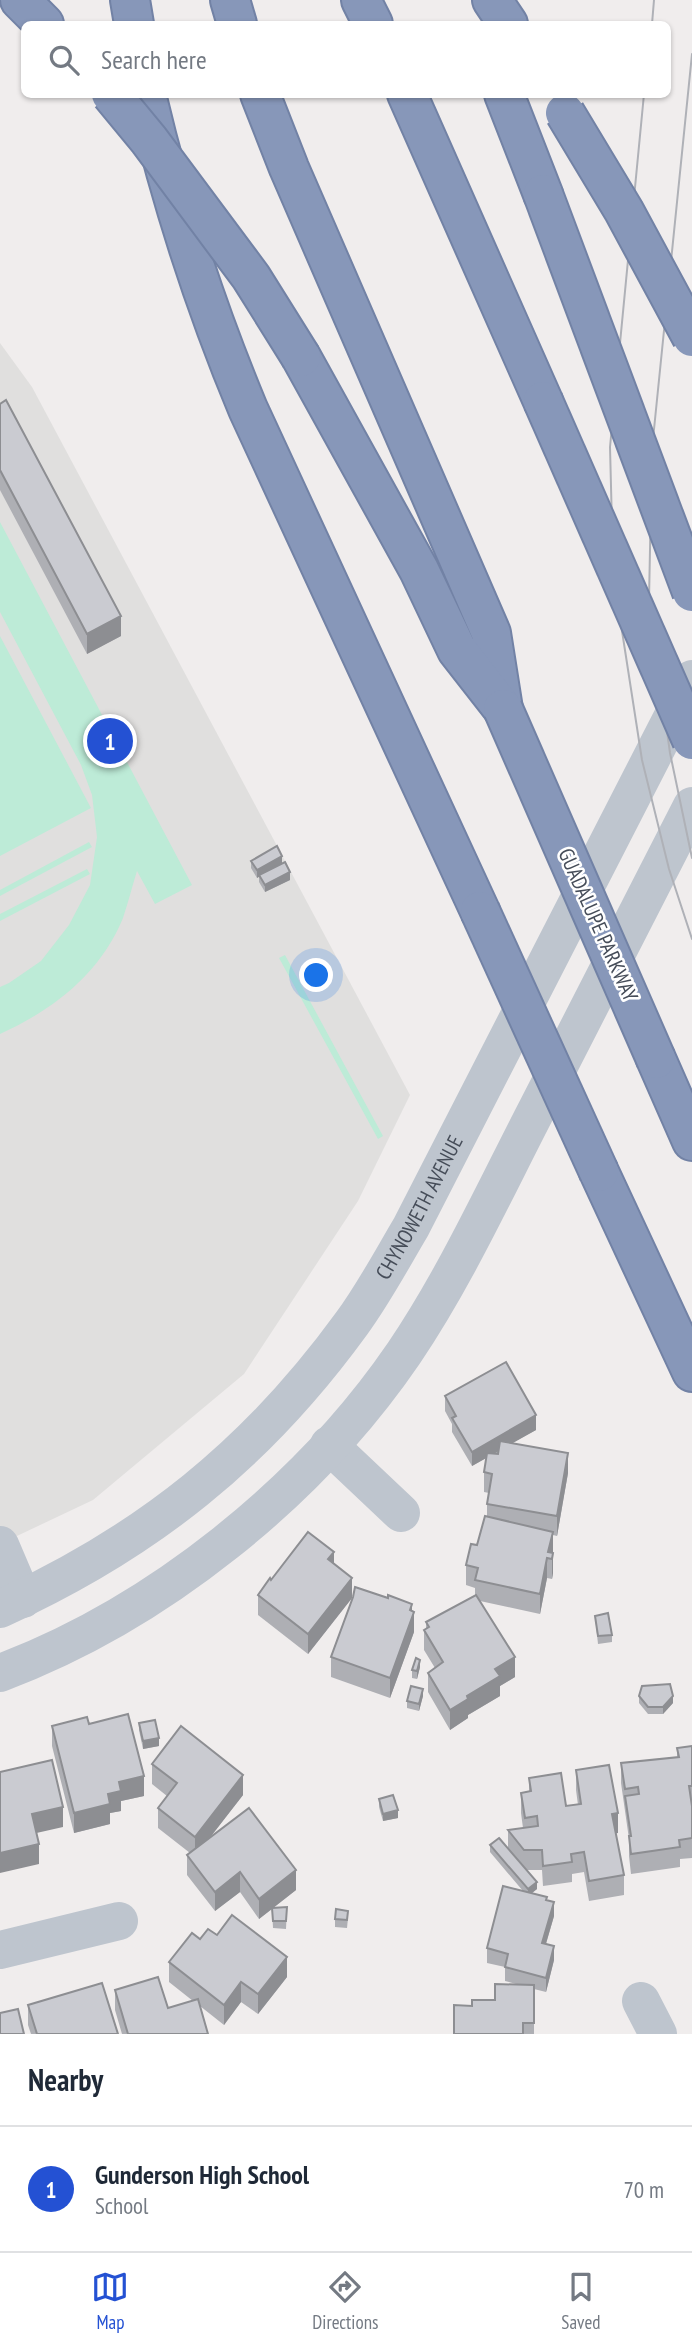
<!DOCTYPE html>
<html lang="en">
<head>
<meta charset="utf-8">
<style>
  :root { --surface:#fff; --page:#f6f6f7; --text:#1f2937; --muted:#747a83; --line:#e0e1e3; --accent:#2451d3 }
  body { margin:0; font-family:"PT Sans Narrow",sans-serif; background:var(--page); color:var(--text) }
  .you { position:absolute; left:317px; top:976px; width:24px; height:24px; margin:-18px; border:5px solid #fff; border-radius:50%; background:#1a73e8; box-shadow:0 0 0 10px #1a73e833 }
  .badge { display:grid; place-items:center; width:46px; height:46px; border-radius:50%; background:var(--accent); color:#fff; font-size:23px; font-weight:700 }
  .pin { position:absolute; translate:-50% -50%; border:4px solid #fff; box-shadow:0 2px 7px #0006 }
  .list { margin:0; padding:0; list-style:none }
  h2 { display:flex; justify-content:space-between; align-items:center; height:91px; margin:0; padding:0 28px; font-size:30px }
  h2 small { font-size:23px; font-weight:400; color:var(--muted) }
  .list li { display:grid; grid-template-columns:46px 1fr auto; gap:21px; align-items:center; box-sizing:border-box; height:126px; padding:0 28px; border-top:2px solid var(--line) }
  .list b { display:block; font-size:26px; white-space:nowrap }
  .list p { margin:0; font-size:23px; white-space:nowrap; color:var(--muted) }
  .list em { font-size:23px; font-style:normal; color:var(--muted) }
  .icon { flex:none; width:38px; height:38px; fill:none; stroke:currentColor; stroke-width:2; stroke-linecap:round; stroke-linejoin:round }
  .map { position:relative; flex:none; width:692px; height:2034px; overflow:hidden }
  .search { position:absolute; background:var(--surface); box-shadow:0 2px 5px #0004; left:21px; right:21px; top:21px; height:77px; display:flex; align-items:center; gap:18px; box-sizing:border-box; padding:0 24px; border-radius:10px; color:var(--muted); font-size:26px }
  .sheet { height:217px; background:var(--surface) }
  nav { display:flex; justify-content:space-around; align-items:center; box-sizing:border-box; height:98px; border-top:2px solid var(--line); background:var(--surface); font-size:19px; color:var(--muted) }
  nav a { display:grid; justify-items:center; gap:4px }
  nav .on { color:var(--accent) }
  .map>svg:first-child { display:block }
  .education { fill:#e0dfde }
  .green { fill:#bdebd7 }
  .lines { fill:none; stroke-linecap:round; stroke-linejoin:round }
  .highway-casing { stroke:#7282a5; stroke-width:42 }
  .minor { stroke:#bec5ce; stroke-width:38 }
  .highway { stroke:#8797b9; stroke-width:38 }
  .tram { stroke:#afb1b7; stroke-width:2 }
  .highway-bridge-casing { stroke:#7282a5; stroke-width:42; stroke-linecap:butt }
  .highway-bridge { stroke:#8797b9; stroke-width:38 }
  .wall { fill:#aeafb4 }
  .shaded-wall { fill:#8d8e92 }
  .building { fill:#cacbd1; stroke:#8d8e92; stroke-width:2 }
  .labels { text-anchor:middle; stroke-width:5; stroke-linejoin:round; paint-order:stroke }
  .street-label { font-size:21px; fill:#464d59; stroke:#fff }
</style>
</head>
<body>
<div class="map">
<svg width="692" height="2034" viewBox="0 0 692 2034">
  <rect width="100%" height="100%" fill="#f0eded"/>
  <polygon class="education" points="0,343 32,387 410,1095 358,1201 244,1374 93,1500 0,1544"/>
  <g class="green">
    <path d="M0,522L192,885L155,904L137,871C132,887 128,903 123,918C100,974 53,1010 0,1034V987L9,983L41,961L69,925L90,885L97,837L92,795L81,765L0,612Z"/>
    <polygon points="0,636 91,808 0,856"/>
    <polygon points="89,842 92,847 0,896 0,890"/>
    <polygon points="87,869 90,874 0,921 0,914"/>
    <polygon points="285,955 383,1136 378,1139 279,958"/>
  </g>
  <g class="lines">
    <g class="highway-casing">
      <g id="highway">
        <polyline points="20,0 44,24"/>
        <polyline points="130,0 134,24"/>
        <polyline points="230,0 237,24"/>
        <polyline points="361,0 373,24"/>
        <polyline points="492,0 508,24"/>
        <path d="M146,94C172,204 205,306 248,409L480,911"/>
        <polyline points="260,94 289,168 491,633 503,709"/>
        <polyline points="407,94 543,401"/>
        <polyline points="504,94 543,194"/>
        <polyline points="301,357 419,570 457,650 500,705"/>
        <polyline points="656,1059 692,1141"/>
        <polyline points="599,1172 692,1372"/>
      </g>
    </g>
    <g class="minor">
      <polyline points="329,1445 401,1513"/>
      <polyline points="0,1545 23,1599"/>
      <path id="s1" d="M0,1609C147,1542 257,1454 352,1323C374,1293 392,1259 411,1227L692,679"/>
      <path d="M0,1673C157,1614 309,1492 404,1353C456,1276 495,1190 538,1107C589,1006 641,906 692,806"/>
      <polyline points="0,1950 119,1921"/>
      <polyline points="641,2001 658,2034"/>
    </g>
    <use href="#highway" class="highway"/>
    <g class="tram">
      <polyline points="652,24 654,0"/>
      <polyline points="692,54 652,449 649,600 670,753 692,858"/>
      <polyline points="644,94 610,447 612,525 620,618 642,760 669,869 692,939"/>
    </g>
    <g class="highway-bridge-casing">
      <g id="highway-bridge">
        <polyline points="111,94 149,140 251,277 301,357"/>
        <polyline points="565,113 624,211 692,337"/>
        <polyline points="543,194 692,592"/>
        <polyline points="543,401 692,740"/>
        <polyline points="503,709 656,1059"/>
        <polyline points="480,911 599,1172"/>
      </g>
    </g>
    <use href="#highway-bridge" class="highway-bridge"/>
  </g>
  <g class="wall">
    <polygon points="0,404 121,636 87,654 0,490"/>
    <polygon points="251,861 282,863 290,880 265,892 259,882 259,876 257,878 251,868"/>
    <polygon points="445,1396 536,1430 512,1443 568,1473 557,1536 553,1535 553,1573 552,1579 547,1578 540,1614 480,1601 515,1677 500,1686 500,1696 468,1715 468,1718 450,1730 428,1692 428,1673 435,1668 424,1650 424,1630 426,1629 426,1622 475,1595 475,1588 466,1585 466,1565 477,1545 487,1517 487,1504 489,1493 484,1492 484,1472 486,1458 472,1466 452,1432 452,1424 445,1411"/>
    <polygon points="334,1564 352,1598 308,1654 258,1615 258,1595"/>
    <polygon points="353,1597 412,1611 414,1632 390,1698 331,1677 331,1657"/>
    <polygon points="595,1616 612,1635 612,1642 598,1644"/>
    <polygon points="420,1667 417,1679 412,1678 412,1670"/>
    <polygon points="423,1696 419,1711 407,1708 407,1701"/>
    <polygon points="639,1696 673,1703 663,1714 648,1714 639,1703"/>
    <polygon points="139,1723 159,1746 143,1749 139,1730"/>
    <polygon points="89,1724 144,1796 121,1801 121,1811 110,1813 110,1824 74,1833 52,1746 52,1726"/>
    <polygon points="692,1746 692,1858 680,1859 680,1867 631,1874 629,1856 629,1839 621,1783 621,1763 677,1757 677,1748"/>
    <polygon points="152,1764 243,1795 210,1837 296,1890 273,1908 287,1907 286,1929 273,1928 272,1909 259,1919 240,1892 215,1911 187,1875 187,1855 190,1853 158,1828 158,1808 167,1796 152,1784"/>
    <polygon points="576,1770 618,1833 616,1833 624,1875 624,1895 589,1901 584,1872 572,1874 572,1882 543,1886 542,1870 526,1870 537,1889 532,1893 547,1900 554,1916 546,1944 554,1960 546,1992 534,1989 534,2034 454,2034 472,2006 495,2000 516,1984 505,1981 505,1967 487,1963 487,1948 523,1891 490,1852 490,1845 508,1848 508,1830 523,1828 521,1813 521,1793 529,1792 529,1778 566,1806 578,1805 576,1790"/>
    <polygon points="379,1799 398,1818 383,1821 379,1807"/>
    <polygon points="348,1918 347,1928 335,1927 335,1919"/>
    <polygon points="217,1935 287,1977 258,2014 241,2002 224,2025 200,2006 208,2034 122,2034 115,2010 115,1990 168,2008 193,2001 169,1982 169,1962 200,1939"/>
    <polygon points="28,2005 118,2034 31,2034 28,2025"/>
  </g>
  <g class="shaded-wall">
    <polygon points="121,616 121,636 87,654 87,634"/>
    <polygon points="282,856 282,864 257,878 257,870"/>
    <polygon points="290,872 290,880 265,892 265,885"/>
    <polygon points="536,1415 536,1430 472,1466 472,1452"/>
    <polygon points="568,1453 568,1473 557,1536 557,1516"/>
    <polygon points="553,1532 553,1552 552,1559 548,1552"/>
    <polygon points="334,1552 334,1572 328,1559"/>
    <polygon points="553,1553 553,1573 552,1579 552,1559"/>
    <polygon points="547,1558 547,1578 540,1614 540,1594"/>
    <polygon points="352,1578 352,1598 308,1654 308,1634"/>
    <polygon points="412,1604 412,1617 414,1612 414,1632 390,1698 390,1678"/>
    <polygon points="515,1657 515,1677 500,1686 500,1696 468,1715 468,1718 450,1730 450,1710 467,1696 495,1669"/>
    <polygon points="420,1660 420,1667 417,1679 417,1671"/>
    <polygon points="423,1689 423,1696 419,1711 419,1704"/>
    <polygon points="673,1696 673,1703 663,1714 663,1707"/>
    <polygon points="159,1738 159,1746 143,1749 143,1741"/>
    <polygon points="243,1775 243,1795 195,1857 195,1837"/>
    <polygon points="144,1776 144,1796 121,1801 121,1811 110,1813 110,1824 74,1833 74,1813 108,1794 119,1782"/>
    <polygon points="63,1807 63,1827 32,1834 32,1814"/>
    <polygon points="398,1810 398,1818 383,1821 383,1814"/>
    <polygon points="618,1813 618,1833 612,1834 612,1814"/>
    <polygon points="39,1844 39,1864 0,1873 0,1853"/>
    <polygon points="296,1870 296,1890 259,1919 259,1899"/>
    <polygon points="240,1872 240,1892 215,1911 215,1892"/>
    <polygon points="537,1882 537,1889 528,1896 528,1889"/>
    <polygon points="554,1902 554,1916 542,1957 542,1943"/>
    <polygon points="554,1946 554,1960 546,1992 546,1978"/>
    <polygon points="287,1957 287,1977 258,2014 258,1994"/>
    <polygon points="241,1982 241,2002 224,2025 224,2005"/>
  </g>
  <g class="building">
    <polygon points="6,400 121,616 87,634 0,470 0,404"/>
    <polygon points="277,846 282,856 257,870 251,861"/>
    <polygon points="285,862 290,872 265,885 259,875"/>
    <polygon points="506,1362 536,1415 472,1452 452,1418 456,1416 445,1396"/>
    <polygon points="500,1441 568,1453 557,1516 487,1504 492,1474 484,1472 487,1453 498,1454"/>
    <polygon points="485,1516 553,1532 548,1552 553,1553 552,1559 547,1558 540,1594 475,1580 478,1568 466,1565 471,1544 477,1545"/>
    <polygon points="308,1532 334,1552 328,1559 352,1578 308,1634 258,1595 270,1578 271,1580"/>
    <polygon points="355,1587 388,1598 388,1595 412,1604 410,1610 414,1612 390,1678 331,1657 353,1597"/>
    <polygon points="476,1595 515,1657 495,1669 500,1676 467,1696 468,1699 450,1710 428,1673 443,1662 424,1630 429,1627 426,1622"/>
    <polygon points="608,1613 612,1635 598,1636 595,1616"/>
    <polygon points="416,1658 420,1660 417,1671 412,1670"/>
    <polygon points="670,1684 673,1696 663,1707 648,1707 639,1696 642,1686"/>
    <polygon points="411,1686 423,1689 419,1704 407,1701"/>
    <polygon points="128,1714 144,1776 119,1782 121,1791 108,1794 110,1804 74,1813 52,1726 87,1717 89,1724"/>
    <polygon points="155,1720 159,1738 143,1741 139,1723"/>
    <polygon points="181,1726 243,1775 195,1837 158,1808 177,1783 152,1764"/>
    <polygon points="692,1746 692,1786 689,1786 692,1806 692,1838 679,1840 680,1847 631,1854 629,1836 631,1836 625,1796 639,1794 638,1787 625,1789 621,1763 679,1757 677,1748"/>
    <polygon points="52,1760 63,1807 32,1814 39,1844 0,1853 0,1772"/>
    <polygon points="609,1765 618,1813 612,1814 624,1875 589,1881 584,1852 571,1854 572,1862 543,1866 542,1850 524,1850 508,1830 538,1826 537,1816 525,1818 521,1793 531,1791 529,1778 561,1773 566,1806 581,1804 576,1770"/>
    <polygon points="393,1795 398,1810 383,1814 379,1799"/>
    <polygon points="249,1808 296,1870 259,1899 240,1872 215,1892 187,1855"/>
    <polygon points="499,1838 537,1882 528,1889 490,1845"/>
    <polygon points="503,1886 547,1897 546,1900 554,1902 542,1943 554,1946 546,1978 505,1967 508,1954 487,1948"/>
    <polygon points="287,1907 286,1921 273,1921 272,1908"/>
    <polygon points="336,1909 348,1911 347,1920 335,1919"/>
    <polygon points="232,1915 287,1957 258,1994 241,1982 224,2005 169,1962 192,1933 200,1939 208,1929 217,1935"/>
    <polygon points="158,1977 168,2008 198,1999 208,2034 128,2034 115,1990"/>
    <polygon points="102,1983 118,2034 37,2034 28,2005"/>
    <polygon points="495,1984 534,1985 534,2023 523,2023 523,2034 454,2034 454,2005 472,2006 472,2000 495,2000"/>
    <polygon points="18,2009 24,2034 0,2034 0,2013"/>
  </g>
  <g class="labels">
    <g class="street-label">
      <text transform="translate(598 925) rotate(66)" y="7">GUADALUPE PARKWAY</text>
      <text dy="7" stroke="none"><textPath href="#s1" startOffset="593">CHYNOWETH AVENUE</textPath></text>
    </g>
  </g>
</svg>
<div class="you"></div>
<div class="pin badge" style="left:110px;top:741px">1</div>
<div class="search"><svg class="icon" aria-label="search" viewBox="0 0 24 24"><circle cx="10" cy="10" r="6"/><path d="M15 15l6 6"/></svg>Search here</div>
</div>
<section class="sheet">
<h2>Nearby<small></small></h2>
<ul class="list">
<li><span class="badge">1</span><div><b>Gunderson High School</b><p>School</p></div><em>70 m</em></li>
</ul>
</section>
<nav>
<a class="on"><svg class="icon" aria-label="map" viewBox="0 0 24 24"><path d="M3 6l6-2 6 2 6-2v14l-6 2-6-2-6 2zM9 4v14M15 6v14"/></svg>Map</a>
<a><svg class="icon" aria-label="directions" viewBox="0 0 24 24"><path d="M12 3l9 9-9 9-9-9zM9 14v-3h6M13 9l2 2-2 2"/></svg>Directions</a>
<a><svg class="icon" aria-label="saved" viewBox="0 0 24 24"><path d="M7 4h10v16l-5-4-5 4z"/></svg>Saved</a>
</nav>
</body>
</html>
